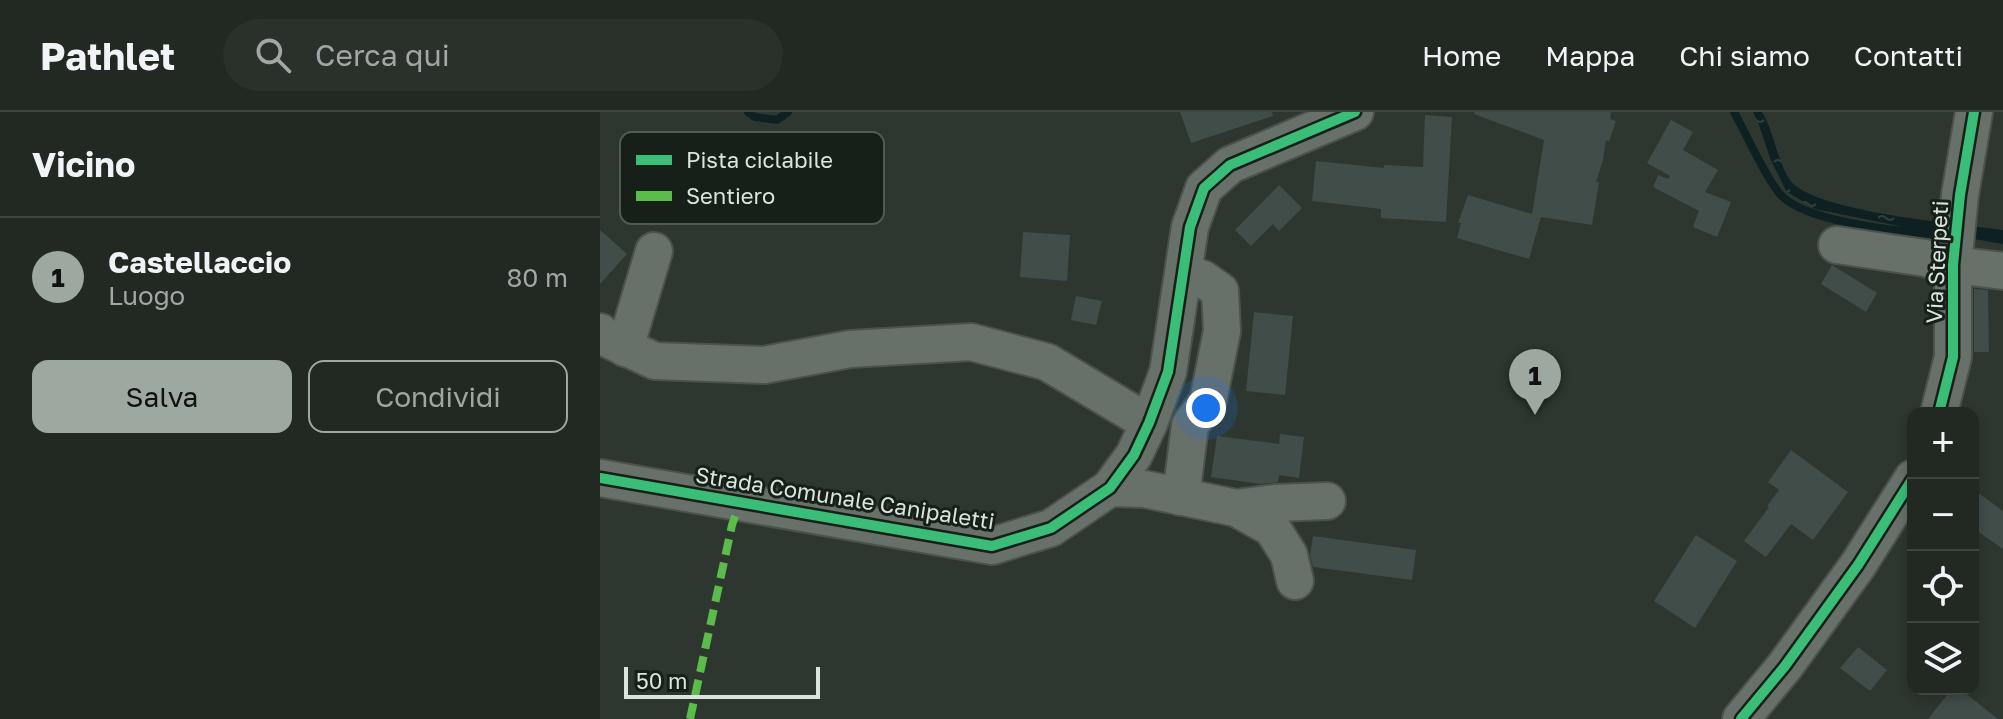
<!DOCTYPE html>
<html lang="it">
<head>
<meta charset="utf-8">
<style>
  :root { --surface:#222923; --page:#2a312b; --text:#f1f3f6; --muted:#a2a6a6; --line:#3f4541; --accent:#9da8a0 }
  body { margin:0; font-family:"Golos Text",sans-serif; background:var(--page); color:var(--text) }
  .controls { position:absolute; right:24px; bottom:24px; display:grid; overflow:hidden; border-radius:16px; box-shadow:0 4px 12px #0003 }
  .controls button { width:72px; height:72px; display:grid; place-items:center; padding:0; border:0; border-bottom:2px solid var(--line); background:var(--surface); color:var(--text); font:40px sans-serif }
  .scale { position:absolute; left:24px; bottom:20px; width:196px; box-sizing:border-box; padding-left:8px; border:4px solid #dae5dd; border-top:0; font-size:22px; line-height:28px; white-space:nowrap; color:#dae5dd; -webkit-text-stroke:6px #171f19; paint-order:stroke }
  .you { position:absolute; left:606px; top:296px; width:28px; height:28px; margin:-20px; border:6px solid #fff; border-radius:50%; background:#1a73e8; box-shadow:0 0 0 12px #1a73e833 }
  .badge { display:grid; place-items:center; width:52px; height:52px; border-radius:50%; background:var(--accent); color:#111; font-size:26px; font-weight:700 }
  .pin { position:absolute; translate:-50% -66px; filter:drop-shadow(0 2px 4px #0008) }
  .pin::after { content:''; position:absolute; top:42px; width:28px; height:24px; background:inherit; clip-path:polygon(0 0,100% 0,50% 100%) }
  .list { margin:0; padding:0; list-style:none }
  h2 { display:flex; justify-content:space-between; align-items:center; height:104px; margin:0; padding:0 32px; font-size:34px }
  h2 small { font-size:26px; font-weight:400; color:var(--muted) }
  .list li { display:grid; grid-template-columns:52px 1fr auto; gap:24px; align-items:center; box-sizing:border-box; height:120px; padding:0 32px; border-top:2px solid var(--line) }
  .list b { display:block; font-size:30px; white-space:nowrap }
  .list p { margin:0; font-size:26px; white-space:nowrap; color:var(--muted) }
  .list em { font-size:26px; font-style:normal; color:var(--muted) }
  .actions { display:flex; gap:16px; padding:24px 32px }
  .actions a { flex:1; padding:18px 0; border:2px solid var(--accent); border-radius:16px; text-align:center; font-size:28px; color:var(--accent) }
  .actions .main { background:var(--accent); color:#111 }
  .icon { flex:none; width:44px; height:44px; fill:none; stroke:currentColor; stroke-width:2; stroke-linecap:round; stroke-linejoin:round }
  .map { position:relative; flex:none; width:1403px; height:607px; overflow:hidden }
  header { display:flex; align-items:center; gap:48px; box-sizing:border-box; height:112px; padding:0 40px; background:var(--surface); border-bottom:2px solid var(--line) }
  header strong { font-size:38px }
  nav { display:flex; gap:44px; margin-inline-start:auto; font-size:28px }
  .search { width:560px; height:72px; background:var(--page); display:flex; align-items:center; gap:20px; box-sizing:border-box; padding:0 28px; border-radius:44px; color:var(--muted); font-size:30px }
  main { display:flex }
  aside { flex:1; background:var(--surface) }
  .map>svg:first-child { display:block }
  .water { fill:url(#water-ripples) }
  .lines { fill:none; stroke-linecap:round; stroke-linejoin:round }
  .stream { stroke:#0e2021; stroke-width:8 }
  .building { fill:#414d48 }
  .minor-casing { stroke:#4a524b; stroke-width:40 }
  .minor { stroke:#68706a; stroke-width:36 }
  .quiet { stroke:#5cbc4b; stroke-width:8; stroke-dasharray:16 8; stroke-linecap:butt }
  .cycleway-casing { stroke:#171f19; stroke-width:15 }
  .cycleway { stroke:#3abd76; stroke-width:10 }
  .labels { text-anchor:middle; stroke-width:6; stroke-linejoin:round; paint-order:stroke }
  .street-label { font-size:22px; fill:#dae5dd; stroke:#171f19 }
  .key { fill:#171f19; stroke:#525a54; stroke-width:2 }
  .key-label { font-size:22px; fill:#dae5dd }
</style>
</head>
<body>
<header>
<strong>Pathlet</strong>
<div class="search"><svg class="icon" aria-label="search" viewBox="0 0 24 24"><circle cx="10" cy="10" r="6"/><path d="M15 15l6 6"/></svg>Cerca qui</div>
<nav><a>Home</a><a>Mappa</a><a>Chi siamo</a><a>Contatti</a></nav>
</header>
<main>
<aside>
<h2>Vicino<small></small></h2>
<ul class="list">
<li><span class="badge">1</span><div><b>Castellaccio</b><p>Luogo</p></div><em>80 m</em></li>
</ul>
<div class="actions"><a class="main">Salva</a><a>Condividi</a></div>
</aside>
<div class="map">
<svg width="1403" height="607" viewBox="0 0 1403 607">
  <defs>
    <pattern id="water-ripples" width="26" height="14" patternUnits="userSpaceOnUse" patternTransform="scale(2)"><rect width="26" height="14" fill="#0e2021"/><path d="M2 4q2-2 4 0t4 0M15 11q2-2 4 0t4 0" fill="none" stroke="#304041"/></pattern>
  </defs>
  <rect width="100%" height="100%" fill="#2d372f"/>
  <path class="water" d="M1153,0H1162C1175,21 1176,47 1190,68C1212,100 1361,112 1403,118V132L1304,115L1215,97L1186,79L1170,46L1159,13Z"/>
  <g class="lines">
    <g class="stream">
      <polyline points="148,0 155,5 177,8 188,0"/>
      <path d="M1134,0C1148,25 1162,59 1179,81C1204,112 1309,120 1349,124"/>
    </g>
  </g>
  <g class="building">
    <polygon points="580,0 672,0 673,4 591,31"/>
    <polygon points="875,0 1011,0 1010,7 1016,9 1009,30 1006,28 1003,48 996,70 999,70 992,113 941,105 929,147 857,126 861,111 858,111 868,83 932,102 944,28 874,2"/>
    <polygon points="825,3 852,5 846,110 781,106 781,97 712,89 716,49 784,56 784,53 823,55"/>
    <polygon points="1071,8 1093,20 1083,38 1118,58 1105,80 1131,90 1117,125 1093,115 1099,99 1053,75 1058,63 1068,67 1070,64 1047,51"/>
    <polygon points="679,73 702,96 679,119 673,112 651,134 635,118"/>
    <polygon points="0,118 27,142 0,172"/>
    <polygon points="423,120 470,123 467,169 420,165"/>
    <polygon points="1232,153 1277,181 1266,200 1221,172"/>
    <polygon points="1374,177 1388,178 1389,240 1374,240"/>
    <polygon points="476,184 502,189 496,213 471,208"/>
    <polygon points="654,200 693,204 685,283 646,279"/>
    <polygon points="680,322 704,325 699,366 679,363 678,370 660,372 611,365 617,324 679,332"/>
    <polygon points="1191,338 1248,380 1213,428 1191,412 1166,445 1144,429 1169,395 1167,394 1179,378 1168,370"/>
    <polygon points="1373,377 1403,399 1403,437 1373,416"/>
    <polygon points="1096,423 1137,449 1095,516 1054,489"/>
    <polygon points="713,424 816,438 812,468 713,455 710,443"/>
    <polygon points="1258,535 1287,558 1270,579 1240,556"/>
    <polygon points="1352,577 1360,577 1398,607 1328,607"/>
  </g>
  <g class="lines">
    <g class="minor-casing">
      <g id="minor">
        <polyline points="1237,133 1325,146 1353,153 1403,159"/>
        <polyline points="0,220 7,227 55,249 164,253 250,237 371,230 447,250 549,311"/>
        <polyline points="25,236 54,139"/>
        <polyline points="1339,301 1353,245 1353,153 1360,83 1374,0"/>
        <polyline points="0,366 392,434 451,416 510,376 534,343 549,311 568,260 590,115 604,76 630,53 755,0"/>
        <polyline points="510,376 544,377 636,396 672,416 689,443 695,469"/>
        <polyline points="581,385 590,313 608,289 622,219 620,179 603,167 584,161"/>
        <polyline points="636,396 675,391 727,389"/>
        <polyline points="1141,607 1185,554 1258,453 1313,366"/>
      </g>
    </g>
    <use href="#minor" class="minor"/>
    <polyline class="quiet" points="90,607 132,413 140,390"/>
    <g class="cycleway-casing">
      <g id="cycleway">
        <polyline points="1339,301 1353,245 1353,153 1360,83 1374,0"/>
        <polyline points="0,366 392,434 451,416 510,376 534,343 549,311 568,260 590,115 604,76 630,53 755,0"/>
        <polyline points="1141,607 1185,554 1258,453 1313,366"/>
      </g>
    </g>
    <use href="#cycleway" class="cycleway"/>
  </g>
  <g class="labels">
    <g class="street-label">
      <text transform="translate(1337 150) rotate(-87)" y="8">Via Sterpeti</text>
      <text transform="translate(245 386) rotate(9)" y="8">Strada Comunale Canipaletti</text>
    </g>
  </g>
  <rect x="20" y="20" width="264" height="92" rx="12" class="key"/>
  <rect x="36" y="43" width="36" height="10" fill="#3abd76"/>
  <rect x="36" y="79" width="36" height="10" fill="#5cbc4b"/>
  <g class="key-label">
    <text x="86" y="56">Pista ciclabile</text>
    <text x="86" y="92">Sentiero</text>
  </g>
</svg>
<div class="controls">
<button>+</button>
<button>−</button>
<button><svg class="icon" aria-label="locate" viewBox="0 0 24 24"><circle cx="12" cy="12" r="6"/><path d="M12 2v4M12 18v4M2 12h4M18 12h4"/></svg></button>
<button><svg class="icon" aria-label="layers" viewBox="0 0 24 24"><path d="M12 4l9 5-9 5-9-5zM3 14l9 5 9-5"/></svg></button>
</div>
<div class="scale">50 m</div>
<div class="you"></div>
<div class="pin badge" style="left:935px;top:303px">1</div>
</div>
</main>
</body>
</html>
